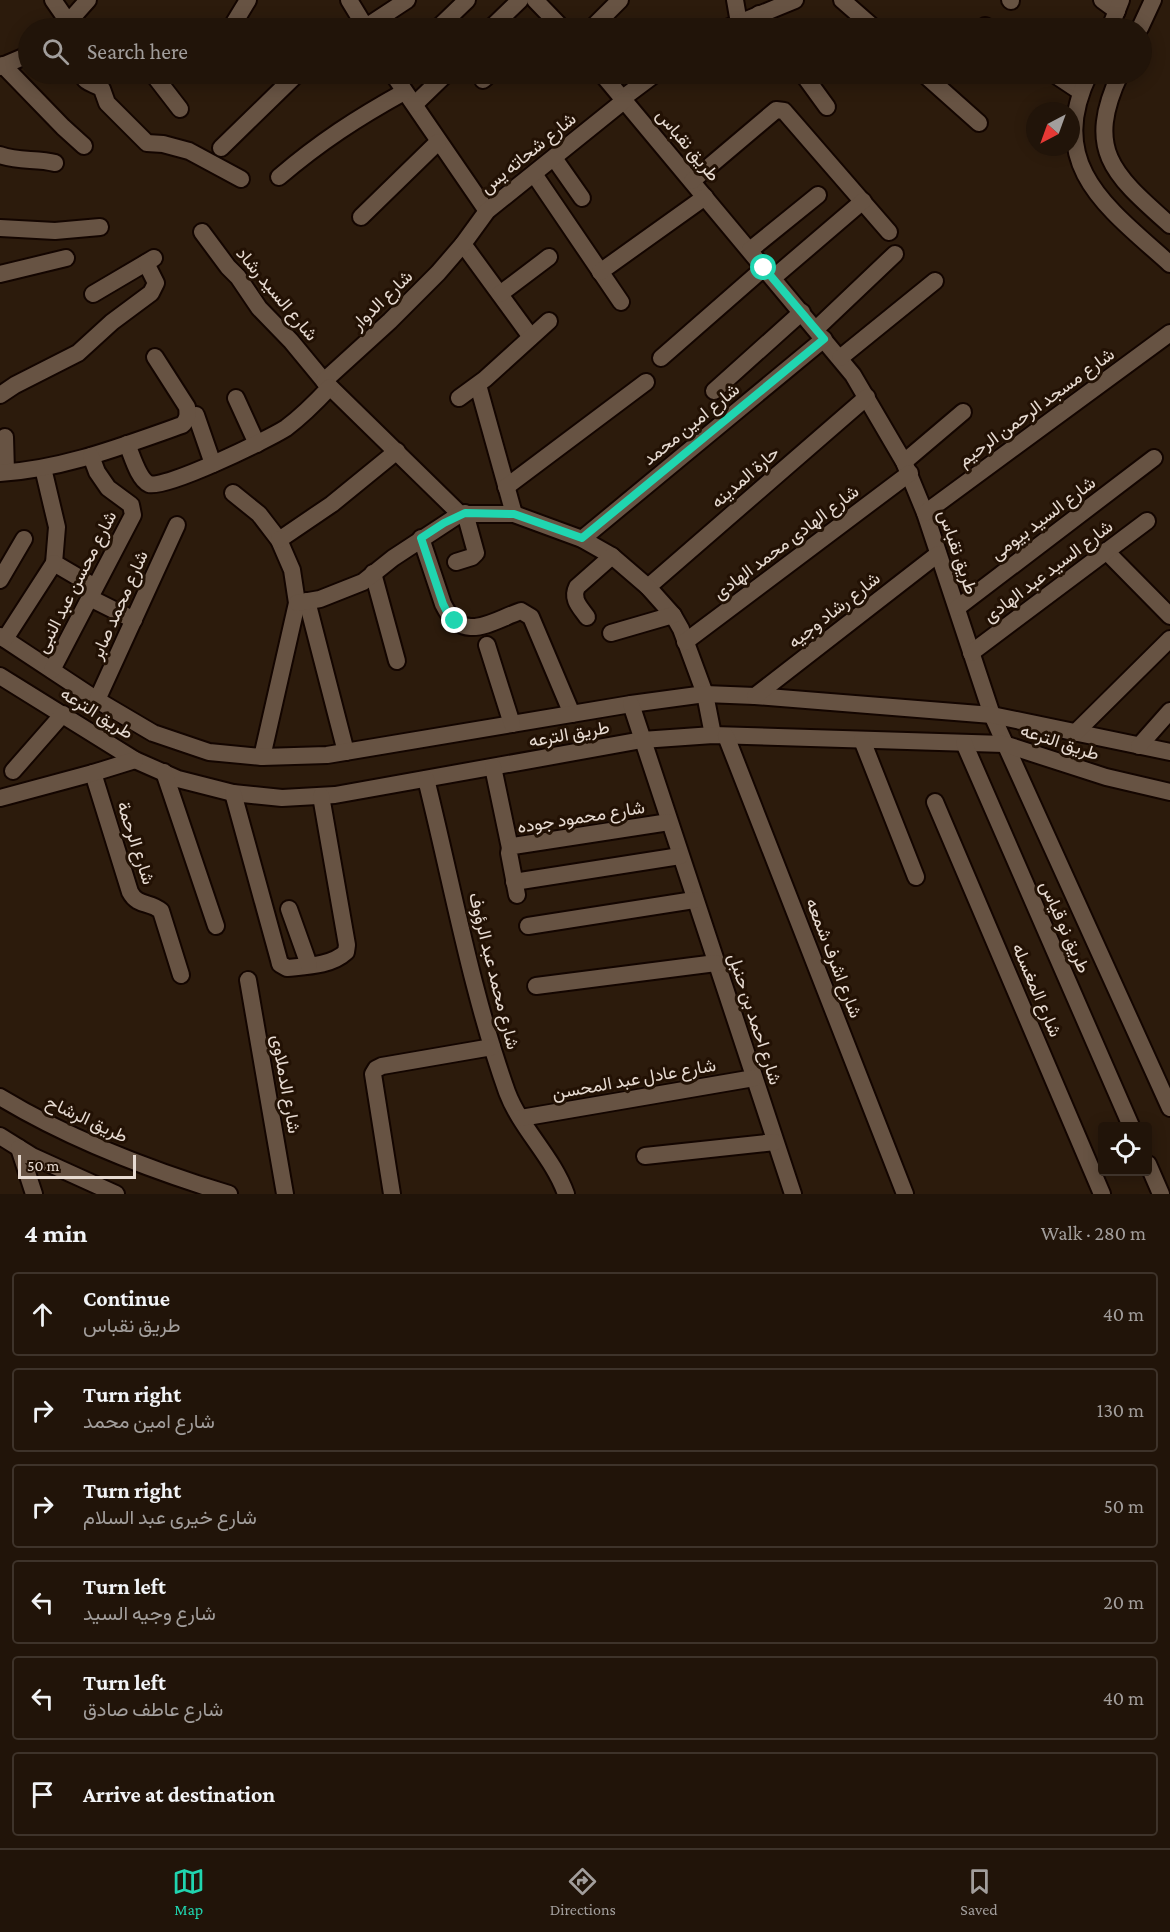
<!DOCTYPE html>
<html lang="en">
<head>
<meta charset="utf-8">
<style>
  :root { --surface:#211409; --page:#291d12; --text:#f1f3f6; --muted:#a29e9c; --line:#3e332a; --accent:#20d5b0 }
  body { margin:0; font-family:"Crimson Pro",Vazirmatn,serif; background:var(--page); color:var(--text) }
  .controls { position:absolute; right:18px; bottom:18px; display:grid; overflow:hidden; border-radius:6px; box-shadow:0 3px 15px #0003 }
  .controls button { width:54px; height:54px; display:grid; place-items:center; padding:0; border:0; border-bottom:2px solid var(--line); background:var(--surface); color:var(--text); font:30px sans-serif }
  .compass { position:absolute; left:1026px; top:102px; width:54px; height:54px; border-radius:50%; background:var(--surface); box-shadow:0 3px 15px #0003; rotate:221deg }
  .scale { position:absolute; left:18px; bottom:15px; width:118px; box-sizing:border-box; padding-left:6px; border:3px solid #e7dbd2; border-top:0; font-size:16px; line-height:21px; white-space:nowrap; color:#e7dbd2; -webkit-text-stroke:4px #221104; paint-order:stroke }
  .stop { position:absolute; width:18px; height:18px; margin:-14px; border:4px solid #20d5b0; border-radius:50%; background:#fff }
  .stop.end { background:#20d5b0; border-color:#fff; box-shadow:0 2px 6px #0008 }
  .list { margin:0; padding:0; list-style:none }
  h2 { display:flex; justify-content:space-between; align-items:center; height:78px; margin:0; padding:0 24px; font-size:26px }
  h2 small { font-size:20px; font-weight:400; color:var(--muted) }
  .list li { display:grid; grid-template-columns:39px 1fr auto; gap:18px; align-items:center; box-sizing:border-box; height:84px; margin:0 12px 12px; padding:0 12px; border:2px solid var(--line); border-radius:6px }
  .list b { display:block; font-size:22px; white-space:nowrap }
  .list p { margin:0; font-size:20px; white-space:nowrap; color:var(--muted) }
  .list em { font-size:20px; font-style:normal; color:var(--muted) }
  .icon { flex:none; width:33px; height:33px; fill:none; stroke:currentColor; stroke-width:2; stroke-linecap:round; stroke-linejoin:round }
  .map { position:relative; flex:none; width:1170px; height:1194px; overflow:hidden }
  .search { position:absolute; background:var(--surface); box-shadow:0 3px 15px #0003; left:18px; right:18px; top:18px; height:66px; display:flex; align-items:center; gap:15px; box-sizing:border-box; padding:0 21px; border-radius:33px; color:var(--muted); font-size:22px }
  .sheet { height:654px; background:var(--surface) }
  nav { display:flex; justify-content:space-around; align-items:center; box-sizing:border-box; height:84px; border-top:2px solid var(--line); background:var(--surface); font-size:16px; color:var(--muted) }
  nav a { display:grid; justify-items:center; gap:3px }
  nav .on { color:var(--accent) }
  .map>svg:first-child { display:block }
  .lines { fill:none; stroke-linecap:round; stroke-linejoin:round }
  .minor-casing { stroke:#130500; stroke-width:20 }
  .minor { stroke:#675343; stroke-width:16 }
  .route { stroke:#20d5b0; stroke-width:8 }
  .labels { text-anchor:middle; stroke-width:6; stroke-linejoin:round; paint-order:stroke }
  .street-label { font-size:18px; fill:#e7dbd2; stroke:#221104 }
</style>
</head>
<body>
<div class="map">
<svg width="1170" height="1194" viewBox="0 0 1170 1194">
  <rect width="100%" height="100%" fill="#2c1b0c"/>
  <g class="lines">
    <g class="minor-casing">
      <g id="minor">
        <polyline points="53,0 69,23 76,28"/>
        <polyline points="349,0 366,28"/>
        <polyline points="535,0 562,28"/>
        <polyline points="735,0 739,23"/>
        <polyline points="842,0 874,28"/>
        <polyline points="1010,0 1011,1"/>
        <polyline points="1102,0 1117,11"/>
        <polyline points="759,14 770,28"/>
        <polyline points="985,26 989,28"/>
        <polyline points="366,27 407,0"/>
        <polyline points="63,28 88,0"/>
        <polyline points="231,28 248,0"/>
        <polyline points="438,28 467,0"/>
        <polyline points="491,28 520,0"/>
        <polyline points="592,28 620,0"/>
        <polyline points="727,28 795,0"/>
        <polyline points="1110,28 1121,0"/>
        <polyline points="1140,28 1153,0"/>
        <polyline points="3,65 63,127 84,146"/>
        <polyline points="0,67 28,55"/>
        <path d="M82,74C85,84 95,83 102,89L107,103L147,143L163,144L189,151L241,179"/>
        <polyline points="153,74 180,109"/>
        <polyline points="393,74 487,211"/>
        <polyline points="602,74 853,375 904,462 925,513 992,715 1170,1108"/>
        <polyline points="803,74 827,107"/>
        <polyline points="924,74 979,123"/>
        <polyline points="1054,74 1081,92"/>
        <path d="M1089,74C1045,166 1108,208 1170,264"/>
        <path d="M1120,74C1084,151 1114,175 1170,225"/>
        <polyline points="483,80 490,74"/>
        <polyline points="623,98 655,74"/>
        <polyline points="415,104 446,74"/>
        <polyline points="221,148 297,74"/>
        <path d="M0,155C18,162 37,158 55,163"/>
        <polyline points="554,158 582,198"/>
        <polyline points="534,174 621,302"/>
        <path d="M279,177C320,142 357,118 404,92"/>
        <polyline points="692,181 776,110 784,111 889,232"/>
        <polyline points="361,217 438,142"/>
        <polyline points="0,228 55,231 100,227"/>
        <polyline points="202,232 228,267 238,277 259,308 291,341 324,381 460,514"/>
        <polyline points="463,244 531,337"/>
        <polyline points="750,250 818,195"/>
        <polyline points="600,272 705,197"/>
        <polyline points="0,274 66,258"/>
        <polyline points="773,278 863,201"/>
        <polyline points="93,294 154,258"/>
        <polyline points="500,294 549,257"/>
        <polyline points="816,329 895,254"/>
        <polyline points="661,358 764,268"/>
        <polyline points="840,358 935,281"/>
        <polyline points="324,381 390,321 438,273 463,244 487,211 625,100"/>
        <polyline points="478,385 514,514"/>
        <polyline points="714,391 802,312"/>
        <polyline points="0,395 15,385 78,353 112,322 151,293 156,283 146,263"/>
        <polyline points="236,398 257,444"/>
        <polyline points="459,398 485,379 549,321"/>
        <polyline points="196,415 213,464"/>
        <polyline points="5,437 6,472"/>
        <path d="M127,444C132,455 138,479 149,484C164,490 269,439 286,428C302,416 316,402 330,387"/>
        <polyline points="904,462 963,412"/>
        <polyline points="43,468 57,527 54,563 95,587"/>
        <path d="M0,473C64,469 122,446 182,425C188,420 188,414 187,407L155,357"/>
        <polyline points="506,487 646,382"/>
        <polyline points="233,493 259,514 279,540 292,570 297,603 262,757"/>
        <polyline points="925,513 1170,333"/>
        <path d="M421,538L443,604C463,645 491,621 521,611L531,617L572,714"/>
        <polyline points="582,539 824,339"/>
        <polyline points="279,540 332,504 397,451"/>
        <polyline points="1106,551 1170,616"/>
        <polyline points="456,562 472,557 476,553 465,513"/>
        <polyline points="373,573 397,661"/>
        <polyline points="0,580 24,539"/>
        <polyline points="648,587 867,397"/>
        <polyline points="90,598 134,620"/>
        <polyline points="307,601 346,752"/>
        <polyline points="297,603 320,599 363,582 393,558 460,514 514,514 582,539 612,556 648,587 673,615 681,629 705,694 713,735"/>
        <polyline points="957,608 1154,458"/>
        <path d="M587,617C580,607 571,599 577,587L612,556"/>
        <polyline points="611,633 673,615"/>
        <polyline points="0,636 97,700 153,733 209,752 262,757 327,755 631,704 705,694 755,696 992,715 1170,752"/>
        <polyline points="5,639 54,563"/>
        <polyline points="685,642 910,473"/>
        <polyline points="487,645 512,724"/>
        <polyline points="971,653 1147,521"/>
        <polyline points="52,670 133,515 131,505 108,488 97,472 91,456"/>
        <polyline points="0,676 135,760 178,779 233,793 282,798 335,795 642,740 713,735 1004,744 1106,777 1170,792"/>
        <polyline points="755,696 938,554"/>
        <polyline points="97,700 177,525"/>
        <polyline points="631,704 793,1194"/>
        <polyline points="1075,733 1170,639"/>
        <polyline points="726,736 905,1194"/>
        <polyline points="862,740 916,877"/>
        <polyline points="964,743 1131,1126"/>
        <polyline points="1139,746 1170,711"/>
        <polyline points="493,767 510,848"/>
        <polyline points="13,771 63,714"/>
        <polyline points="164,772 216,926"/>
        <path d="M93,773L130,892C138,907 150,901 161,911L181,975"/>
        <path d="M426,779C452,883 471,991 507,1092C521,1129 553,1157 566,1194"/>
        <path d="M233,793L279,960L280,964L287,968C306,966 331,966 346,952L347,945L321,796"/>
        <polyline points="0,798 93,773 135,760"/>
        <polyline points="935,802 1102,1194"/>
        <polyline points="514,882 680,856"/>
        <polyline points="517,895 509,853 510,848 513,846 669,822"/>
        <polyline points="289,909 309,965"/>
        <polyline points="528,926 694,900"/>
        <polyline points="248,980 285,1194"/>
        <polyline points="536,986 716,963"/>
        <path d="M0,1097C71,1140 150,1170 229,1194"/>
        <polyline points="521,1118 754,1078"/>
        <polyline points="0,1136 32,1156 116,1194"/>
        <polyline points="19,1148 34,1194"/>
        <polyline points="645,1156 775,1142"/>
        <polyline points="1148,1164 1161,1194"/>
        <polyline points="392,1194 373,1074 376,1069 382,1066 492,1047"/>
      </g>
    </g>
    <use href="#minor" class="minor"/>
  </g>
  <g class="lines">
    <polyline class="route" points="455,621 448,614 443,604 421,538 444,523 465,513 514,514 582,538 824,339 764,268"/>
  </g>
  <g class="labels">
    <g class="street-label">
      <text transform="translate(688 145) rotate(50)" y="6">طريق نقباس</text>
      <text transform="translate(528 153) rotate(-39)" y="6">شارع شحاته يس</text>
      <text transform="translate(277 294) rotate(50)" y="6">شارع السيد رشاد</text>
      <text transform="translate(382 300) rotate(-44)" y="6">شارع الدوار</text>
      <text transform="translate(1036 407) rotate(-36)" y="6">شارع مسجد الرحمن الرحيم</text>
      <text transform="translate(691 424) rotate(-39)" y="6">شارع امين محمد</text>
      <text transform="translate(745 477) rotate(-41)" y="6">حارة المدينه</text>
      <text transform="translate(1043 518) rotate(-37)" y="6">شارع السيد بيومى</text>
      <text transform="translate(786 542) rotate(-37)" y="6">شارع الهادى محمد الهادى</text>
      <text transform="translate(958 552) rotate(71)" y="6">طريق نقباس</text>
      <text transform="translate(1048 571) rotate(-37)" y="6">شارع السيد عبد الهادى</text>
      <text transform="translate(76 582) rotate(-63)" y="6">شارع محسن عبد النبى</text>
      <text transform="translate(119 605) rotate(-66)" y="6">شارع محمد صابر</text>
      <text transform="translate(834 610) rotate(-38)" y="6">شارع رشاد وجيه</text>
      <text transform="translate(97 713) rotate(32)" y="6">طريق الترعه</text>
      <text transform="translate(569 734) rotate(-10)" y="6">طريق الترعه</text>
      <text transform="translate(1060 742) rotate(18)" y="6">طريق الترعه</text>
      <text transform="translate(581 817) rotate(-9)" y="6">شارع محمود جوده</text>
      <text transform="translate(136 843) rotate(72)" y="6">شارع الرحمة</text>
      <text transform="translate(1065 927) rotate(66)" y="6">طريق نو قياس</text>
      <text transform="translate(834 958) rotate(69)" y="6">شارع اشرف شمعه</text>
      <text transform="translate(494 971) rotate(76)" y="6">شارع محمد عبد الرؤوف</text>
      <text transform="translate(1037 990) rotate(67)" y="6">شارع المغسله</text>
      <text transform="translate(755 1019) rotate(72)" y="6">شارع احمد بن حنبل</text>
      <text transform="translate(634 1079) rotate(-10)" y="6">شارع عادل عبد المحسن</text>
      <text transform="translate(286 1084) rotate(80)" y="6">شارع الدملاوى</text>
      <text transform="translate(87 1119) rotate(25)" y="6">طريق الرشاح</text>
    </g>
  </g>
</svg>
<div class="controls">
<button><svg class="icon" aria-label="locate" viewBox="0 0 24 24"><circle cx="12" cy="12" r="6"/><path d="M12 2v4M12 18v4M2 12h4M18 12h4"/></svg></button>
</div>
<svg class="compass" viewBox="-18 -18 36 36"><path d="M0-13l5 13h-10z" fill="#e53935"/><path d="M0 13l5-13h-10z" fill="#a29e9c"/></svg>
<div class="scale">50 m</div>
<div class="stop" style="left:764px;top:268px"></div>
<div class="stop end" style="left:455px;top:621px"></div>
<div class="search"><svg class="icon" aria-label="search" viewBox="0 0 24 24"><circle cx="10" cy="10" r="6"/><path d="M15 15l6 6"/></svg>Search here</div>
</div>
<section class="sheet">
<h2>4 min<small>Walk · 280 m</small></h2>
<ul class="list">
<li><svg class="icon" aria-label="ahead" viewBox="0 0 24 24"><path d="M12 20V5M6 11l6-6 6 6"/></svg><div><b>Continue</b><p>طريق نقباس</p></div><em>40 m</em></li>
<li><svg class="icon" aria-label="right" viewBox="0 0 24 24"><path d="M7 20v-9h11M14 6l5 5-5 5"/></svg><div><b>Turn right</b><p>شارع امين محمد</p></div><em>130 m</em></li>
<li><svg class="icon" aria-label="right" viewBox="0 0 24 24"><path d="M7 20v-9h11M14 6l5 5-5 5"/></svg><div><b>Turn right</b><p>شارع خيرى عبد السلام</p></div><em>50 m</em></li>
<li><svg class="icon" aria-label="left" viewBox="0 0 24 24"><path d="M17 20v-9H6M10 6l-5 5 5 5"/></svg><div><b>Turn left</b><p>شارع وجيه السيد</p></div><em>20 m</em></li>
<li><svg class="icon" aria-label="left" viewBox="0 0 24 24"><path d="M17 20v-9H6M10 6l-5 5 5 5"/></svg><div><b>Turn left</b><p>شارع عاطف صادق</p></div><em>40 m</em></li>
<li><svg class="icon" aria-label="arrive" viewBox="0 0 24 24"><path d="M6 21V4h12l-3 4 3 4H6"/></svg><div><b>Arrive at destination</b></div></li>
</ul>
</section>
<nav>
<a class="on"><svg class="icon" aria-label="map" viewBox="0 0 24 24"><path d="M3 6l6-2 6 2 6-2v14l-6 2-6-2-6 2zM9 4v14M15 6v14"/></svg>Map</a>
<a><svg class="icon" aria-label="directions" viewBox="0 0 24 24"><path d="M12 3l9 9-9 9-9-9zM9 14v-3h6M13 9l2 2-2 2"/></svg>Directions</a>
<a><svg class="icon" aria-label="saved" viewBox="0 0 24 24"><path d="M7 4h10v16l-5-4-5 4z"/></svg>Saved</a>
</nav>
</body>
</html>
